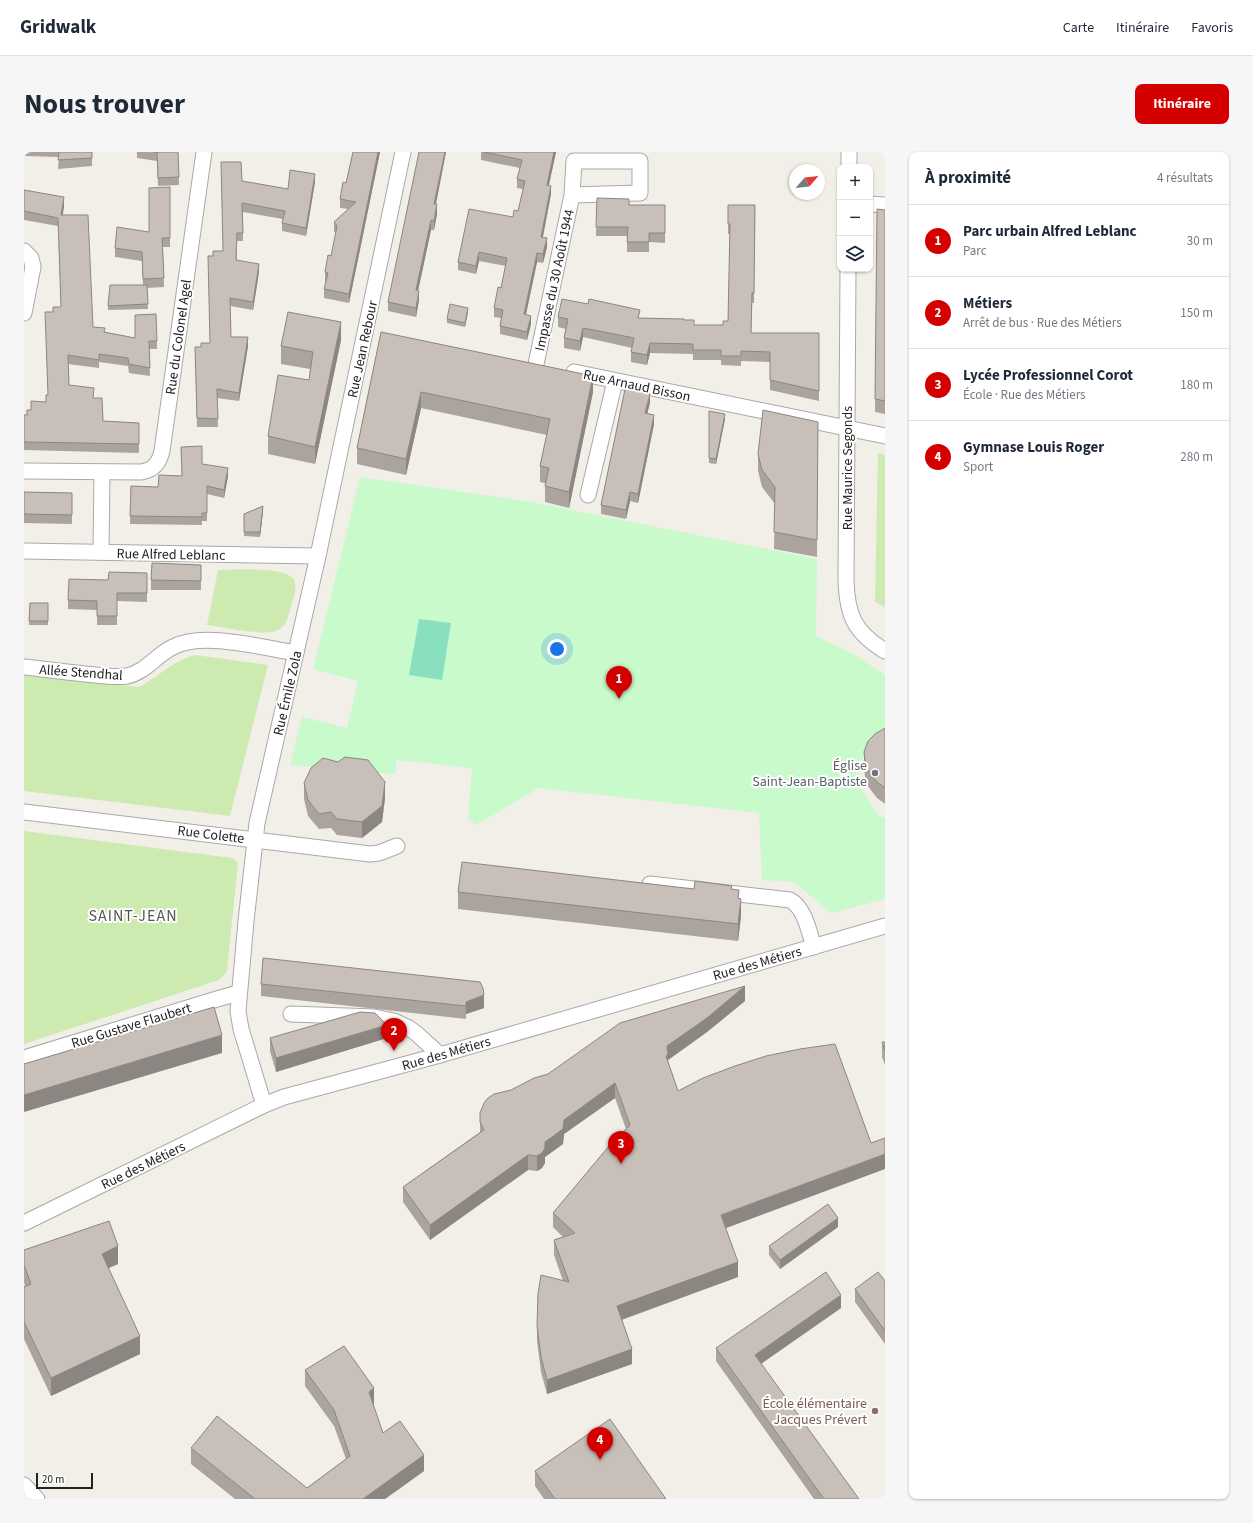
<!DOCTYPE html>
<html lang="fr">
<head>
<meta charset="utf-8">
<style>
  :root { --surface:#fff; --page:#f6f6f7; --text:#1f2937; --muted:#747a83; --line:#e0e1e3; --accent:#d40000 }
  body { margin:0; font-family:"Source Sans 3",sans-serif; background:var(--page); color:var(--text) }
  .controls { position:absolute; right:12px; top:12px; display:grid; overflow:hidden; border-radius:8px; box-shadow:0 1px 3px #0004 }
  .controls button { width:36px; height:36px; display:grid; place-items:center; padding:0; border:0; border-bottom:1px solid var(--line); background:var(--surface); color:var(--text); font:20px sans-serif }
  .compass { position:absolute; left:765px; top:12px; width:36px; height:36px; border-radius:50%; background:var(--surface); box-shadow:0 1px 3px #0004; rotate:62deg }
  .scale { position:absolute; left:12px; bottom:10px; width:57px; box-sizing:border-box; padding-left:4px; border:2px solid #222; border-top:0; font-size:11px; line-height:14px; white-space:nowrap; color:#222; -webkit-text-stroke:3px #fff; paint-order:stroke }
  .you { position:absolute; left:533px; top:497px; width:14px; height:14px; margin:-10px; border:3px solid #fff; border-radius:50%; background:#1a73e8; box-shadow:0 0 0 6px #1a73e833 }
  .badge { display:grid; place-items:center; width:26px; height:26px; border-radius:50%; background:var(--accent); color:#fff; font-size:13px; font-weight:700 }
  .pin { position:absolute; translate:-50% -33px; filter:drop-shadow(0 1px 2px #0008) }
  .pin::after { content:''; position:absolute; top:21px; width:14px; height:12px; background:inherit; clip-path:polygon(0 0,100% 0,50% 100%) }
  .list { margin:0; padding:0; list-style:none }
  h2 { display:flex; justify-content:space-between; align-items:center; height:52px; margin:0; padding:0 16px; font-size:17px }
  h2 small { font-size:13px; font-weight:400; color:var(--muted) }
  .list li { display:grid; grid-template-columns:26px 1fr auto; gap:12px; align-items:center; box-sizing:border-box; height:72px; padding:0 16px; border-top:1px solid var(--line) }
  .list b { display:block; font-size:15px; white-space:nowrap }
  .list p { margin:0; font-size:13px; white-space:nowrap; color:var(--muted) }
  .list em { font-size:13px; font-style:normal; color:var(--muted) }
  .icon { flex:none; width:22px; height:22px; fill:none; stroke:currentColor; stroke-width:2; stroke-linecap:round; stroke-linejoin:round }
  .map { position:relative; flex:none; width:861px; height:1347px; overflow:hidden; border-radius:8px }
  header { display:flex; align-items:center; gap:24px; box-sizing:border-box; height:56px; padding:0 20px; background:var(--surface); border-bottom:1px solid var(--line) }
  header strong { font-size:19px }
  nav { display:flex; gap:22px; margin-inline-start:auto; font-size:14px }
  .intro { display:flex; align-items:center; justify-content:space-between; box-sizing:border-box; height:96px; padding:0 24px }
  h1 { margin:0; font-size:28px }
  .button { padding:10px 18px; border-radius:8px; background:var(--accent); color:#fff; font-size:14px; font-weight:700 }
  main { display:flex; gap:24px; padding:0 24px }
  aside { flex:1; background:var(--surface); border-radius:8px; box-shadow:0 1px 3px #0004 }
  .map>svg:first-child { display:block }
  .grass { fill:#cdebb0 }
  .park { fill:#c8facc }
  .pitch { fill:#88e0be }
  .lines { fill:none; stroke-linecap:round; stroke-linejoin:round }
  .minor-casing { stroke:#a9a9a9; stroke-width:17 }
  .minor { stroke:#fff; stroke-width:15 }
  .wall { fill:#aba49e }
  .shaded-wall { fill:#8b8681 }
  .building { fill:#c7bfb8; stroke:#8b8681 }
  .worship-dot { fill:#6b7280; stroke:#fff; stroke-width:1.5 }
  .education-dot { fill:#8d6e63; stroke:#fff; stroke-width:1.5 }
  .labels { text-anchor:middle; stroke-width:4; stroke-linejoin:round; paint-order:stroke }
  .street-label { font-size:14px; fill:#222; stroke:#fff }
  .worship-label { font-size:14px; fill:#5b616d; stroke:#fff; text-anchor:end }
  .education-label { font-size:14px; fill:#785e54; stroke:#fff; text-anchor:end }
  .quarter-label { font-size:16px; letter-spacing:1px; fill:#555; stroke:#fff }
</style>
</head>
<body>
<header>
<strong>Gridwalk</strong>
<nav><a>Carte</a><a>Itinéraire</a><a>Favoris</a></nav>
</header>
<div class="intro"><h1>Nous trouver</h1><a class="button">Itinéraire</a></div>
<main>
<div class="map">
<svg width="861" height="1347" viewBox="0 0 861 1347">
  <rect width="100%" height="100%" fill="#f2efe9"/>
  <g class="grass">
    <polygon points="854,301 861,303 861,455 851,450"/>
    <path d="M194,418C208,418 267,413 271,430C273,438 269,447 267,454C264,464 263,475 252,479C239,484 199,475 183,473Z"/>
    <path d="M171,503L244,513L206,664L0,639V523L115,535C134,525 150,508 171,503Z"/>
    <polygon points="0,679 208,706 214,711 203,819 195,828 0,892"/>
  </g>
  <polygon class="park" points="336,325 508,350 793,407 792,484 831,503 861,523 861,580 831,615 834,632 855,664 861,666 861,747 807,761 770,730 738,728 735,661 515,636 452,673 444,666 448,616 373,608 371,622 266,613 278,565 323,576 334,529 289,517"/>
  <polygon class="pitch" points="395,467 427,471 418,528 385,523"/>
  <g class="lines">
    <g class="minor-casing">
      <g id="minor">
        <polyline points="825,15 825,0"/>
        <polyline points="846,52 861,53"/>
        <polyline points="0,99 7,106 9,115 0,161"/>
        <path d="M824,117L822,428C823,463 830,480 861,499"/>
        <polyline points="512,212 548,43 616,41 616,9 550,9 548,43"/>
        <polyline points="550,220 861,284"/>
        <path d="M0,319L117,320C130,318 135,311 138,299L180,0"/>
        <polyline points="564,343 591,229"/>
        <polyline points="0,399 294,404"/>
        <polyline points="77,400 78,320"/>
        <path d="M0,515C20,517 40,520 61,522C75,523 89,526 103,524C122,520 132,503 149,495C179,479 239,496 272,501"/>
        <polyline points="0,660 346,702 355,701 373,694"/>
        <path d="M626,732L766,748C781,756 785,780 790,795"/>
        <polyline points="267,862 350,865 370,869 385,876 393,882 416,903"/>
        <polyline points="0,906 193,847 214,841"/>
        <polyline points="240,953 217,877 214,859 222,769 233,671 294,404 379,0"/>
        <polyline points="0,1071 240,953 260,945 416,903 861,774"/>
        <polyline points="0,1333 13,1347"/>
      </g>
    </g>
    <use href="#minor" class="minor"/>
  </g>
  <g class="wall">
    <polygon points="0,0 68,0 68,14 34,17 35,5 0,4 0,7"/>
    <polygon points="113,0 154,0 155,33 134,34 133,9 113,6"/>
    <polygon points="329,0 356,0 325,151 300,146 300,137 302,130 301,129 301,120 307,104 312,81 310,79 310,70 324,57 316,56 316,47 322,31"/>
    <polygon points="422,0 412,52 413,62 410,78 407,78 394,139 395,148 392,165 364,159 364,150"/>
    <polygon points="457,0 532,0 525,33 527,42 519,85 523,95 519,111 513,110 502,163 507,172 503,188 476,182 476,174 477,166 470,165 470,156 477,136 482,114 455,109 452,122 434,118 434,110 489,65 494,59 499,37 493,36 493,27 496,16 457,8"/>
    <polygon points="218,29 264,37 291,30 282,84 258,79 258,71 259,67 219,60 219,89 213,89 213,108 235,120 229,158 206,154 207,185 224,194 215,249 193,246 194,275 173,275 171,195 177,195 186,191 189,104 199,99"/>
    <polygon points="146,35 146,95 139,95 140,135 123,136 124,157 84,158 84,154 119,133 118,109 91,105 91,96 125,80"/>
    <polygon points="0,38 40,54 39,63 69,175 81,180 111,186 133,189 133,197 125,197 126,224 105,221 104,214 75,210 75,216 44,212 45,233 70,246 79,269 115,271 115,301 0,298 0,263 3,263 7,258 22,250 24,243 29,160 37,155 34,74 0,68"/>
    <polygon points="573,46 605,53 641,53 641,91 625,90 625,100 603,100 603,84 572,84"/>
    <polygon points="704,53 731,53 730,151 728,151 727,181 795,181 795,249 746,238 746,210 717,209 717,214 697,213 697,208 669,208 669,202 626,201 623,213 607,210 607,200 608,196 559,185 556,199 540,196 540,186 542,177 534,175 534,165 616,166 660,168 670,173 699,173 704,169 706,82 704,82"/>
    <polygon points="853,57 861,58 861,262 851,260"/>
    <polygon points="444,160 441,175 423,171 423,167"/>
    <polygon points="357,180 569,240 545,356 521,350 521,331 516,330 516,314 523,283 397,256 382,323 333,312 333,296"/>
    <polygon points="317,188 291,312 244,302 244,284 285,228 286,217 257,212 257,194"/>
    <polygon points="626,251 623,261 630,272 614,351 606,349 602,367 577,362 577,353"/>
    <polygon points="685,259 701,267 692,312 685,311"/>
    <polygon points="794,270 793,405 750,397 751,352 738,335 734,319 734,302"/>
    <polygon points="157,295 178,312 204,324 200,346 183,342 183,369 178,369 178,373 106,372 107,334 134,335 158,324"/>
    <polygon points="0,340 48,341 48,372 0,371"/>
    <polygon points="239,359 236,385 220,384 220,362"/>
    <polygon points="177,413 177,438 127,438 127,428"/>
    <polygon points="123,421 123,450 93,449 93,473 73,473 73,458 44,457 44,448 84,428"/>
    <polygon points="6,451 24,451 24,473 5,473"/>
    <polygon points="861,576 861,652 853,646 843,633 841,624 840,617 840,600"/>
    <polygon points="280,631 361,646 358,670 338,686 313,683 307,676 295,677 284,664 280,647"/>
    <polygon points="708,737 715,746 717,764 714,789 434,757 434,740"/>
    <polygon points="237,832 460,856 442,862 442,867 237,844"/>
    <polygon points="721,849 683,880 644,908 644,910 701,1076 714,1125 598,1168 608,1212 523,1242 517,1220 513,1189 513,1174 539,1129 530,1103 530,1088 539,1085 529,1075 529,1061 602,977 591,946 540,982 539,992 521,1005 521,1011 518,1016 513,1019 504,1018 406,1088 379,1050 379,1035 456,980 456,961 487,938 524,922"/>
    <polygon points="246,886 363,886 252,920 246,899"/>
    <polygon points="858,890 861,890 861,913 858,905"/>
    <polygon points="814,1075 756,1117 745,1103 745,1094"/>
    <polygon points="0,1098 94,1112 84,1116 116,1202 27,1244 0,1187 0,1135 1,1134 0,1130"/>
    <polygon points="861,1129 861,1192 831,1150 831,1137"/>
    <polygon points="817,1156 737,1212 835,1347 790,1347 692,1209 692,1196"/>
    <polygon points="281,1218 350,1252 349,1253 359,1281 400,1319 361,1347 211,1347 167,1312 167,1296 283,1336 322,1307 310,1274 281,1234"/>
    <polygon points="511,1319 642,1347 520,1347 511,1334"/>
  </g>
  <g class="shaded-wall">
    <polygon points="354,0 356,0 325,151 325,142"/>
    <polygon points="421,0 422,0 410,61 410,52"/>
    <polygon points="530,0 532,0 523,41 523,33"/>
    <polygon points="291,22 291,30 282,84 282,76"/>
    <polygon points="527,34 527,42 517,94 517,85"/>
    <polygon points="40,45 40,54 37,71 37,63"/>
    <polygon points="413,52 413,62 410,78 410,69"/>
    <polygon points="407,68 407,78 392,148 392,138"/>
    <polygon points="523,86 523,95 519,111 519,102"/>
    <polygon points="455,100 455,109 452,122 452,114"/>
    <polygon points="513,101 513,110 500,171 500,162"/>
    <polygon points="235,112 235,120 229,158 229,150"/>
    <polygon points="395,139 395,148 392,165 392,156"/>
    <polygon points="444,156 444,160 441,175 441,171"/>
    <polygon points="507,164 507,172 503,188 503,180"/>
    <polygon points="317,170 317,188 291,312 291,295"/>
    <polygon points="559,176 559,185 556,199 556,189"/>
    <polygon points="224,185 224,194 215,249 215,241"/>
    <polygon points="626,191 626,201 623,213 623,203"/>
    <polygon points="569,224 569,240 545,356 545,340"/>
    <polygon points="397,240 397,256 382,323 382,307"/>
    <polygon points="626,242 626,251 621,270 621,261"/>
    <polygon points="701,262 701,267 692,312 692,307"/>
    <polygon points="630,263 630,272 614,351 614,342"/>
    <polygon points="204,316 204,324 200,346 200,338"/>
    <polygon points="606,340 606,349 602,367 602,358"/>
    <polygon points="239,354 239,359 236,385 236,380"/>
    <polygon points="361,630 361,646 358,670 338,686 338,670"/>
    <polygon points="717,747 717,764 714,789 714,772"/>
    <polygon points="721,834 721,849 683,880 644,908 644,917 642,904 643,894"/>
    <polygon points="460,843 460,856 442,862 442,867 442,850"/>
    <polygon points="363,873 363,886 252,920 252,906"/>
    <polygon points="198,883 198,901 0,960 0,943"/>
    <polygon points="591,931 591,946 540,982 539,992 521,1005 521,1011 518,1016 513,1019 513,1004 521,990 540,968"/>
    <polygon points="861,1002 861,1017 697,1078 697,1063"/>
    <polygon points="504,1003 504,1018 406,1088 406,1073"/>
    <polygon points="814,1066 814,1075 756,1117 756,1108"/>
    <polygon points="94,1094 94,1112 78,1119 78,1102"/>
    <polygon points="714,1110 714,1125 593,1169 593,1154"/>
    <polygon points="817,1143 817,1156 731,1216 731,1203"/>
    <polygon points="116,1184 116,1202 27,1244 27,1226"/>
    <polygon points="608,1197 608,1212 523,1242 523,1228"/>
    <polygon points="350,1236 350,1252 345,1256 345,1240"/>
    <polygon points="400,1303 400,1319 361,1347 339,1347"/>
  </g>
  <g class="building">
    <polygon points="35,0 68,0 68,6 34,8"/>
    <polygon points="130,0 154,0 155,25 134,26 133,0"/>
    <polygon points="329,0 354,0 325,142 300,137 304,121 301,120 304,103 307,104 313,74 310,70 332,50 316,47 319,30 322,31"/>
    <polygon points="395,0 421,0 410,52 413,52 410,69 407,68 392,138 395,139 392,156 364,150"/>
    <polygon points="460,0 530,0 523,33 527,34 517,85 523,86 519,102 513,101 500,162 507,164 503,180 476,174 479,158 470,156 474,135 477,136 483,106 455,100 452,114 434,110 445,57 489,65 490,58 494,59 501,29 493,27 498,8"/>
    <polygon points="197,10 217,10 218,29 264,37 266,18 291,22 282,76 258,71 261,59 218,51 219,81 213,81 212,108 235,112 229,150 206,146 207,185 224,185 215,241 193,237 194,267 173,266 171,195 177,195 177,191 186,191 184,104 189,104 189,99 199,99"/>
    <polygon points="146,35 146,86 138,86 140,126 119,127 118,100 91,96 93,75 125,80 125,36"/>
    <polygon points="0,38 40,45 37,63 64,63 69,175 81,176 80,180 111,186 111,163 132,162 133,189 125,189 126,216 105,212 104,206 75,202 75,208 44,203 45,233 70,236 69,246 78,246 79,269 115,271 115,292 0,290 0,263 3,263 3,258 7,258 7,249 22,250 22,243 24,243 21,160 29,160 29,155 37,155 34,66 0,59"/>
    <polygon points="573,46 605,47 605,53 641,53 641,81 625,81 625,90 603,90 604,75 572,75"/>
    <polygon points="704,53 731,53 730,141 728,141 727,181 795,181 795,239 746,228 746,200 717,199 717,204 697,204 697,198 669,198 669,192 626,191 623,203 607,200 610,186 559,176 556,189 540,186 544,167 534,165 538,147 564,152 565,147 616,158 614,166 660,167 660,168 670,168 670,173 699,173 699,169 704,169 706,72 704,72"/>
    <polygon points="853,57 861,58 861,249 851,247"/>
    <polygon points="86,133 123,133 124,152 84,154"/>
    <polygon points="426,152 444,156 441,171 423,167"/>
    <polygon points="264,160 317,170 291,295 244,284 254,223 285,228 289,200 257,194"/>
    <polygon points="357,180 569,224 545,340 521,334 525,316 516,314 526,267 397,240 382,307 333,296"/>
    <polygon points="601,237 626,242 621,261 630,263 614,342 606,340 602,358 577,353"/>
    <polygon points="739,258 794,270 793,388 750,380 751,335 738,318 734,302"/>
    <polygon points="685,259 701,262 692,307 685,306"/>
    <polygon points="178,294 178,312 204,316 200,338 183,334 183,361 178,361 178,365 106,364 107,334 134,335 135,323 158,324 157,295"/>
    <polygon points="0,340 48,341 48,363 0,362"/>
    <polygon points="239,354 236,380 220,380 220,362"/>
    <polygon points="128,411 177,413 177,429 127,428"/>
    <polygon points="85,420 123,421 123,441 93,441 93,464 73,464 73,449 44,448 45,427 84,428"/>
    <polygon points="6,451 24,451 24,469 5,469"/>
    <polygon points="861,576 861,636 853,630 843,617 841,608 840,600 844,589 851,582"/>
    <polygon points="321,605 344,608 361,630 358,654 338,670 313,667 307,660 295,662 284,648 280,631 287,616 299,606 314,610"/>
    <polygon points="438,710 670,737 671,729 708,734 707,737 715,738 714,746 717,747 714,772 434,740"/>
    <polygon points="239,806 456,830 459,836 460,843 442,850 442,854 237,832"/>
    <polygon points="721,834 683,866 643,894 644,902 642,904 654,939 679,926 711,914 742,904 776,897 811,892 847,991 861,986 861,1002 697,1063 714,1110 593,1154 608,1197 523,1228 517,1205 513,1174 514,1142 517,1123 545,1130 530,1088 551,1081 529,1061 585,994 606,973 591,931 540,968 539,977 521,990 521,996 518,1001 513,1004 504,1003 406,1073 379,1035 460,978 456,970 456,961 460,951 464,946 470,942 487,938 510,926 524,922 596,871"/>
    <polygon points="190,855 198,883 0,943 0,912"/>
    <polygon points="336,860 351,861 363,873 252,906 246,886"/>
    <polygon points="858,890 861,890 861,898"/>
    <polygon points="804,1052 814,1066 756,1108 745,1094"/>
    <polygon points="85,1069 94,1094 78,1102 116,1184 27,1226 0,1170 0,1135 7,1132 0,1113 0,1098"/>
    <polygon points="802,1120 817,1143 731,1203 835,1347 800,1347 692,1196"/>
    <polygon points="854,1120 861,1129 861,1179 831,1137"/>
    <polygon points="320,1194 350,1236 345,1240 359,1281 376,1269 400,1303 339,1347 231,1347 167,1296 193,1264 283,1336 326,1304 310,1258 281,1218"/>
    <polygon points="586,1267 642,1347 531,1347 511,1319"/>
  </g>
  <circle class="worship-dot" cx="851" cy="621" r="4"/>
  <circle class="education-dot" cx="851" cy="1259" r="4"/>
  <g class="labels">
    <g class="street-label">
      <text transform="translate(530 128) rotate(-78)" y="5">Impasse du 30 Août 1944</text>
      <text transform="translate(154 185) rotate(-82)" y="5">Rue du Colonel Agel</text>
      <text transform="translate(338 197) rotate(-78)" y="5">Rue Jean Rebour</text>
      <text transform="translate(613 233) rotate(12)" y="5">Rue Arnaud Bisson</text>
      <text transform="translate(823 316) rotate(-90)" y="5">Rue Maurice Segonds</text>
      <text transform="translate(147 402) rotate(1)" y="5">Rue Alfred Leblanc</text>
      <text transform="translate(57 520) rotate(4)" y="5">Allée Stendhal</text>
      <text transform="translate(263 541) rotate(-77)" y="5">Rue Émile Zola</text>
      <text transform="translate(187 682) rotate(7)" y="5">Rue Colette</text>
      <text transform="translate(733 811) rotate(-16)" y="5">Rue des Métiers</text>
      <text transform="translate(107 873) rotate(-17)" y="5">Rue Gustave Flaubert</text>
      <text transform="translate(422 901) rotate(-16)" y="5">Rue des Métiers</text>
      <text transform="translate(119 1013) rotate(-26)" y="5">Rue des Métiers</text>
    </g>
    <g class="worship-label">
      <text x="843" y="618">Église<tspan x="843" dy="16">Saint-Jean-Baptiste</tspan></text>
    </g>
    <g class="education-label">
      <text x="843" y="1256">École élémentaire<tspan x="843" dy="16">Jacques Prévert</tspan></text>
    </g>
    <g class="quarter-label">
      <text x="109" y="769">SAINT-JEAN</text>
    </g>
  </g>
</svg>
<div class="controls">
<button>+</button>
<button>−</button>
<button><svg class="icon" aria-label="layers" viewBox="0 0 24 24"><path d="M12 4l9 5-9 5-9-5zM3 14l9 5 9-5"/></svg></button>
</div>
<svg class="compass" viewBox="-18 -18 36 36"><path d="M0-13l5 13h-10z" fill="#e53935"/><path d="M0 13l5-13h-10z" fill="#747a83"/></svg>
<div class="scale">20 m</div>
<div class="you"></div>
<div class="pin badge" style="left:595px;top:547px">1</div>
<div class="pin badge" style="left:370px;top:899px">2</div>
<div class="pin badge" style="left:597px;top:1012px">3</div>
<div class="pin badge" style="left:576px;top:1308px">4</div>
</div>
<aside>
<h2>À proximité<small>4 résultats</small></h2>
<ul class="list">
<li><span class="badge">1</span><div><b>Parc urbain Alfred Leblanc</b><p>Parc</p></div><em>30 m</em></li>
<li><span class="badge">2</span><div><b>Métiers</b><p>Arrêt de bus · Rue des Métiers</p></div><em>150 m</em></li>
<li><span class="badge">3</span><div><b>Lycée Professionnel Corot</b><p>École · Rue des Métiers</p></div><em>180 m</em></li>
<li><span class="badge">4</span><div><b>Gymnase Louis Roger</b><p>Sport</p></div><em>280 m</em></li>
</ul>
</aside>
</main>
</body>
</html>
